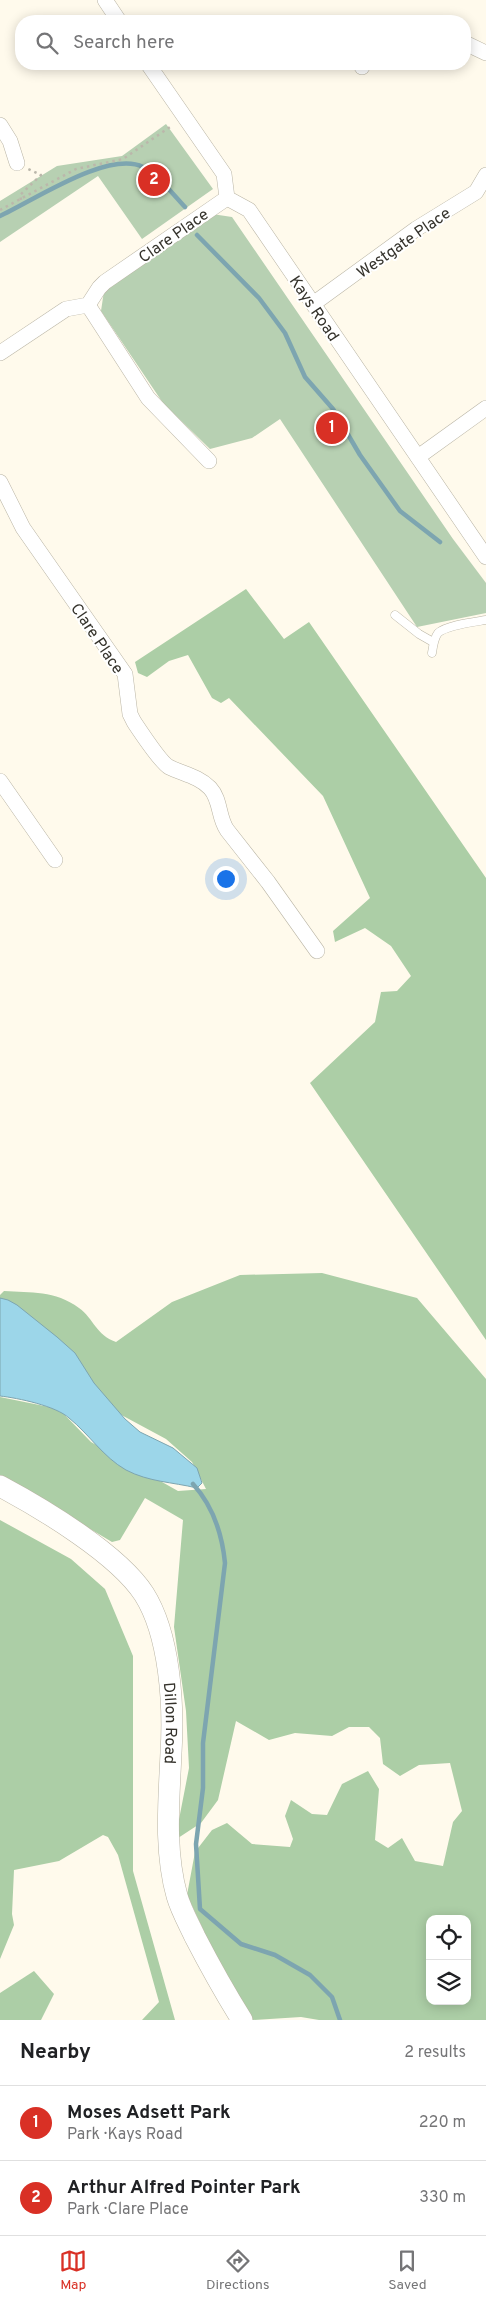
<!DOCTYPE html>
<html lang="en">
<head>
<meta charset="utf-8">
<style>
  :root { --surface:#fff; --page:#f2f2f2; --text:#202124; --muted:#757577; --line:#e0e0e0; --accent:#d93025 }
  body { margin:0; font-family:Overpass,sans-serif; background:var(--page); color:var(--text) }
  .controls { position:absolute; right:15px; bottom:15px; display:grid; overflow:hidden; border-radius:10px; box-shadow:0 2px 12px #0003 }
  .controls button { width:45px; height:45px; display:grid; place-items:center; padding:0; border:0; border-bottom:1px solid var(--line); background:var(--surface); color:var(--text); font:25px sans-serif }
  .you { position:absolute; left:225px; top:878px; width:18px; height:18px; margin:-12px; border:4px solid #fff; border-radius:50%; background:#1a73e8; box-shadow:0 0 0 8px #1a73e833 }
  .badge { display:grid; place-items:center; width:32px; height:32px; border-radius:50%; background:var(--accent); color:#fff; font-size:16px; font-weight:700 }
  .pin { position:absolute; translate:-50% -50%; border:2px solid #fff; box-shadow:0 1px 5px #0006 }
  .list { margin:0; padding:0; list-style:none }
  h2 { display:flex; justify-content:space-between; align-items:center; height:65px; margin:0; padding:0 20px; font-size:21px }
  h2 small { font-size:16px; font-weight:400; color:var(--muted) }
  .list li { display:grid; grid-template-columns:32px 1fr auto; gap:15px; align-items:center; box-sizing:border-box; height:75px; padding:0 20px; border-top:1px solid var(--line) }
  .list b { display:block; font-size:19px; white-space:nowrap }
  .list p { margin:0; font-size:16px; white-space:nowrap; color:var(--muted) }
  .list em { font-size:16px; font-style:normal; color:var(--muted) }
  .icon { flex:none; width:28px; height:28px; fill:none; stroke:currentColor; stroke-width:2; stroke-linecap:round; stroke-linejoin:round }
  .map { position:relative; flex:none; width:486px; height:2020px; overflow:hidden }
  .search { position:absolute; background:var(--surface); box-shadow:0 2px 12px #0003; left:15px; right:15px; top:15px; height:55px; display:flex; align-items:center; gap:12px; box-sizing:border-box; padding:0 18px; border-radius:20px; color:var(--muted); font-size:19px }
  .sheet { height:215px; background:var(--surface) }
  nav { display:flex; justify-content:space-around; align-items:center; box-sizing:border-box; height:70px; border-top:1px solid var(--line); background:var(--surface); font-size:14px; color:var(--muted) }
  nav a { display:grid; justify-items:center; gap:2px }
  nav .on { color:var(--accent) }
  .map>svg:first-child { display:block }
  .green { fill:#b7d0b2 }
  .forest { fill:#accea6; fill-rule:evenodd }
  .water { fill:#9cd6e9; stroke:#7da5b0 }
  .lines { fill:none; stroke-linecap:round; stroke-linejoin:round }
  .stream { stroke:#7da5b0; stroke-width:4.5 }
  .service-casing { stroke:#b9b4a4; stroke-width:9 }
  .minor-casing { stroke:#b9b4a4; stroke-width:16 }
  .secondary-casing { stroke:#b9b4a4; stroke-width:22 }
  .path { stroke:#bbb7ab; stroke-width:2.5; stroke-dasharray:2.5 4; stroke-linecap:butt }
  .service { stroke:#fff; stroke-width:8 }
  .minor { stroke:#fff; stroke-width:15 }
  .secondary { stroke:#fff; stroke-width:21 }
  .labels { text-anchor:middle; stroke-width:4; stroke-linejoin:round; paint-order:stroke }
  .street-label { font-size:16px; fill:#35332c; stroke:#fff }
</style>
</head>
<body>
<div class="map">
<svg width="486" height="2020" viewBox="0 0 486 2020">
  <rect width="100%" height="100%" fill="#fffaec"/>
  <g class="green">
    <polygon points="166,124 213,189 142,239 98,176 0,242 0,201 57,166 122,156"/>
    <polygon points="212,214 232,217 453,539 486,583 486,613 417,627 280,419 252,438 210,449 163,403 101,311 104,291"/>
  </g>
  <g class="forest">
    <polygon points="246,589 284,639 309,622 486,878 486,1340 310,1083 375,1022 381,992 397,991 411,976 391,946 365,928 335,942 333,931 370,898 323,796 229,698 221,703 212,698 188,655 169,661 147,677 138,673 135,662"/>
    <path d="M322,1273L417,1298L486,1379V2020H319L301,2017L253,2020L222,1970L187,1895L195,1852L212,1830L227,1823L252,1844L290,1847L293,1839L285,1816L291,1800L312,1814L327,1815L342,1784L368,1771L379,1789L375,1840L388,1848L402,1838L415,1861L443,1866L453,1822L462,1811L450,1763L419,1765L400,1776L383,1764L380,1738L369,1727H349L332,1736L295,1733L269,1740L236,1721L218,1800L201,1823L175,1840L189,1768L186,1711L174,1627L183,1520L145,1498L120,1540L112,1542L0,1475V1397L59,1409L91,1442L178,1491L206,1489L192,1462L166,1439L101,1404L0,1307V1295L4,1291C31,1293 55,1290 79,1308C94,1319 96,1335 116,1342L172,1302L240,1275ZM430,1919H467V2001H430Z"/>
    <polygon points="0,1520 71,1559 105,1589 133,1656 133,1871 175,2020 142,2020 159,2002 118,1855 108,1837 103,1835 59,1861 14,1870 12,1914 14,1925 0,1959"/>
    <polygon points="34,1971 54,1994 41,2020 0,2020 0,1993"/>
  </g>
  <path class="water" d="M0,1298L8,1300L17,1305L57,1337L75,1353L94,1383L125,1419L140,1432L173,1448L197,1468L202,1483L197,1488C172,1482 149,1482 126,1470C103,1457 89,1434 69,1418C56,1406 18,1398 0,1396Z"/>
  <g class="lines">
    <g class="stream">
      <path d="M0,216C33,201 108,150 143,167C159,176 172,193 185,207"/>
      <polyline points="197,235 259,298 285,333 305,377 333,409 360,455 400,511 440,542"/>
      <path d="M193,1484C213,1506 222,1533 225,1563L203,1743V1788L196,1844L200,1909L241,1944L275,1955L310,1975L332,1997L340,2020"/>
    </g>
    <g class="service-casing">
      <g id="service">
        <polyline points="395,615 419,634 433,642"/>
        <path d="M432,653C433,646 434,638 438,633C447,625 474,622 486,620"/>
      </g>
    </g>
    <g class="minor-casing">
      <g id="minor">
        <polyline points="105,0 119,21"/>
        <polyline points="465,43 486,53"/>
        <polyline points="148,64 224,174 227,198 249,210 486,557"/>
        <polyline points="362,67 362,64"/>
        <polyline points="0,125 10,141 17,163"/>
        <polyline points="313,304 416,229 476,192 486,175"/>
        <polyline points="88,305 148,398 209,461"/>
        <polyline points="0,353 66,309 88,305 99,288 105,282 227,198"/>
        <polyline points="418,457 486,408"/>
        <path d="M0,482L23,528L125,674L130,714L134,722C140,731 161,763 169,767C183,774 198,776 210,788C221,800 218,817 227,830L268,882L317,951"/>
        <polyline points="0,781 55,860"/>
      </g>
    </g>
    <g class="secondary-casing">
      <g id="secondary">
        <path id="s1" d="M0,1486C43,1509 118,1554 144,1594C170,1635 174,1705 171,1753C169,1800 164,1850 177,1896C181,1910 189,1924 195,1937C210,1966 225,1993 242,2020"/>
      </g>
    </g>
    <g class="path">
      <polyline points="21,200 20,195 41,175 28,169"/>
      <polyline points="0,210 76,169 123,159 173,125"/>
    </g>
    <use href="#service" class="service"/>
    <use href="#minor" class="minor"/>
    <use href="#secondary" class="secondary"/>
  </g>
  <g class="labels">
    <g class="street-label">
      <text transform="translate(173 235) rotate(-35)" y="6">Clare Place</text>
      <text transform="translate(403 242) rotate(-35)" y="6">Westgate Place</text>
      <text transform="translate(315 308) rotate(56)" y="6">Kays Road</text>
      <text transform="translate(98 638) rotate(56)" y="6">Clare Place</text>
      <text dy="6" stroke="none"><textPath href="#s1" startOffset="315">Dillon Road</textPath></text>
    </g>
  </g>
</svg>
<div class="controls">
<button><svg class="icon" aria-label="locate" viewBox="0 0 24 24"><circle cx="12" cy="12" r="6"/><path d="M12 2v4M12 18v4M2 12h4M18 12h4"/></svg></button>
<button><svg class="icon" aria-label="layers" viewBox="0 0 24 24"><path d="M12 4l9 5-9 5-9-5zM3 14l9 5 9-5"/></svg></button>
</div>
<div class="you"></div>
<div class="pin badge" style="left:332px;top:428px">1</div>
<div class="pin badge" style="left:154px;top:180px">2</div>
<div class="search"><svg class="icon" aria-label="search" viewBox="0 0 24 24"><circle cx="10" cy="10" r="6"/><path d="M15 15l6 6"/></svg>Search here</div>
</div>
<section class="sheet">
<h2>Nearby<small>2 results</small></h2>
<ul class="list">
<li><span class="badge">1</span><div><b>Moses Adsett Park</b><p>Park · Kays Road</p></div><em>220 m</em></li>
<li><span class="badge">2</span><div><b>Arthur Alfred Pointer Park</b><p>Park · Clare Place</p></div><em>330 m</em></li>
</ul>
</section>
<nav>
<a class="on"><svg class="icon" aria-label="map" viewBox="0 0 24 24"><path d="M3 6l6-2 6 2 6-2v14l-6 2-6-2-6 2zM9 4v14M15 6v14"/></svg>Map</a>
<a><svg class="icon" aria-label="directions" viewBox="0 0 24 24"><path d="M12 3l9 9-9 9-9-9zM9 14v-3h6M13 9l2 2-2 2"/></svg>Directions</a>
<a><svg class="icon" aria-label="saved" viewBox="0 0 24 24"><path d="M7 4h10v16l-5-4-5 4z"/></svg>Saved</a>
</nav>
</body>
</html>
